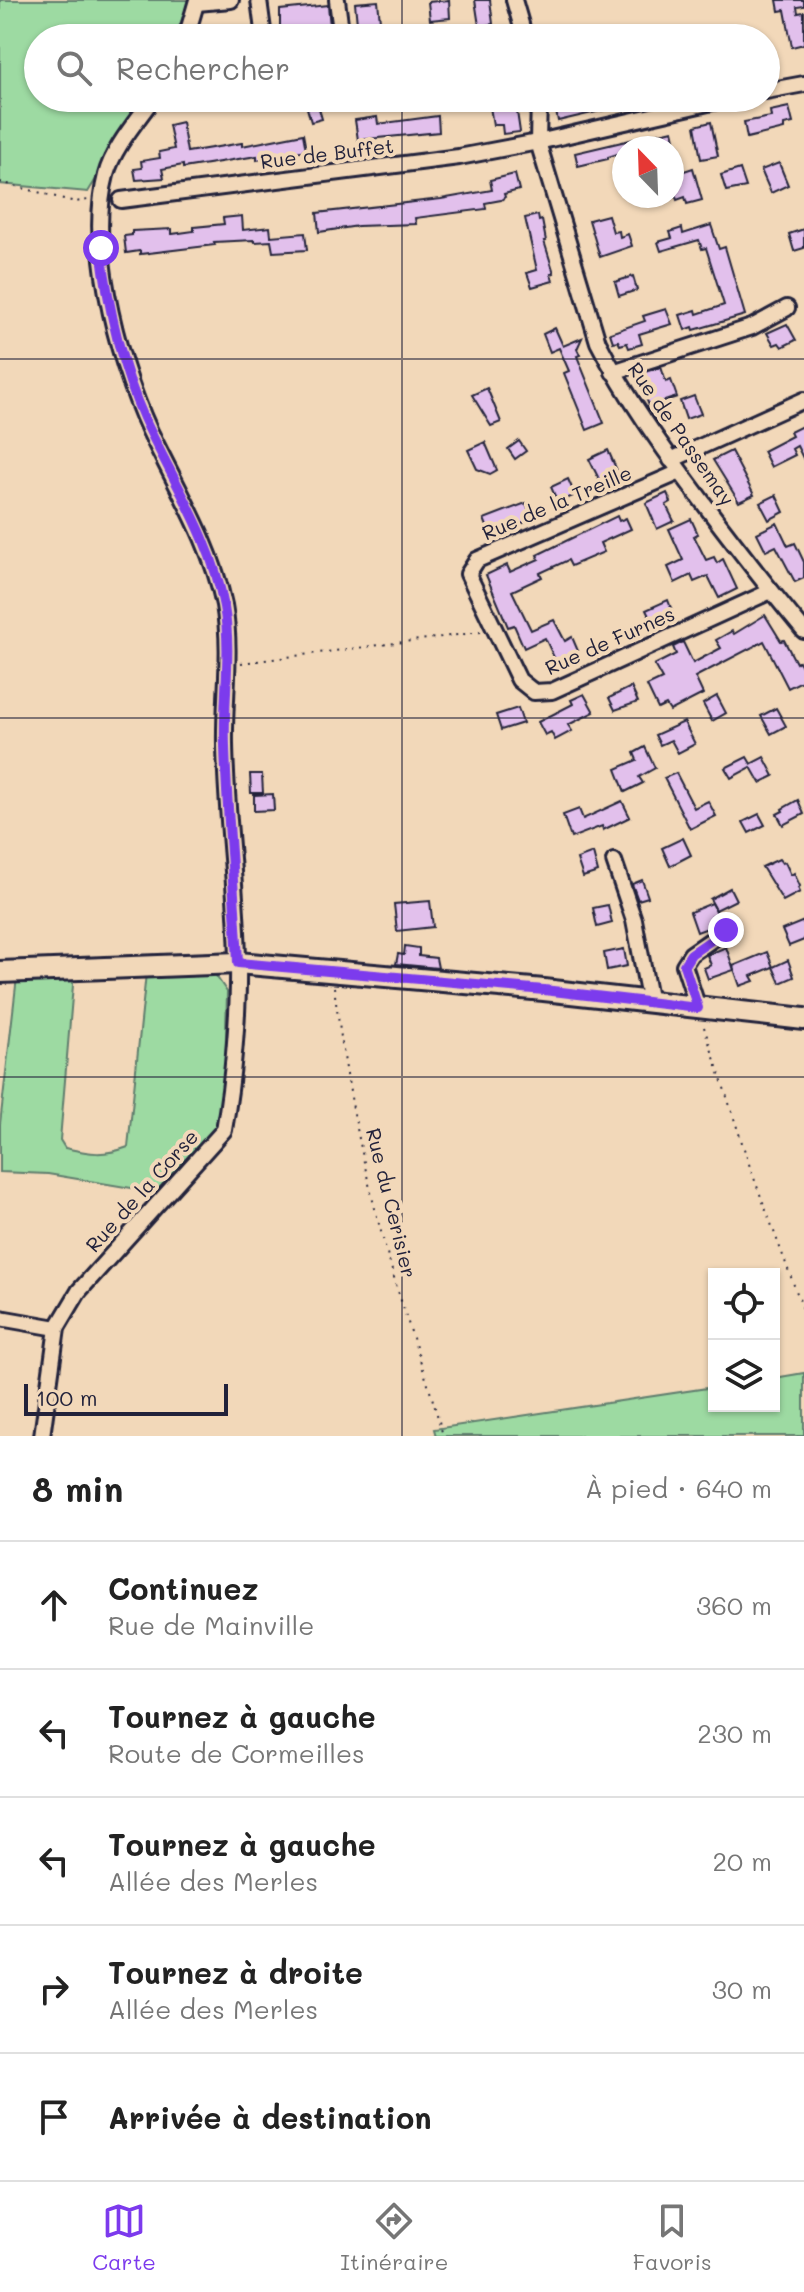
<!DOCTYPE html>
<html lang="fr">
<head>
<meta charset="utf-8">
<style>
  :root { --surface:#fff; --page:#f2f2f2; --text:#222; --muted:#767676; --line:#e0e0e0; --accent:#7c3aed }
  body { margin:0; font-family:Mali,sans-serif; background:var(--page); color:var(--text) }
  .controls { position:absolute; right:24px; bottom:24px; display:grid; overflow:hidden; border-radius:0px; box-shadow:0 2px 6px #0004 }
  .controls button { width:72px; height:72px; display:grid; place-items:center; padding:0; border:0; border-bottom:2px solid var(--line); background:var(--surface); color:var(--text); font:40px sans-serif }
  .compass { position:absolute; left:612px; top:136px; width:72px; height:72px; border-radius:50%; background:var(--surface); box-shadow:0 2px 6px #0004; rotate:337deg }
  .scale { position:absolute; left:24px; bottom:20px; width:204px; box-sizing:border-box; padding-left:8px; border:4px solid #22223b; border-top:0; font-size:22px; line-height:28px; white-space:nowrap; color:#22223b; -webkit-text-stroke:6px #f2d8b9; paint-order:stroke }
  .stop { position:absolute; width:24px; height:24px; margin:-18px; border:6px solid #7c3aed; border-radius:50%; background:#fff }
  .stop.end { background:#7c3aed; border-color:#fff; box-shadow:0 2px 8px #0008 }
  .list { margin:0; padding:0; list-style:none }
  h2 { display:flex; justify-content:space-between; align-items:center; height:104px; margin:0; padding:0 32px; font-size:34px }
  h2 small { font-size:26px; font-weight:400; color:var(--muted) }
  .list li { display:grid; grid-template-columns:52px 1fr auto; gap:24px; align-items:center; box-sizing:border-box; height:128px; padding:0 32px; border-top:2px solid var(--line) }
  .list b { display:block; font-size:30px; white-space:nowrap }
  .list p { margin:0; font-size:26px; white-space:nowrap; color:var(--muted) }
  .list em { font-size:26px; font-style:normal; color:var(--muted) }
  .icon { flex:none; width:44px; height:44px; fill:none; stroke:currentColor; stroke-width:2; stroke-linecap:round; stroke-linejoin:round }
  .map { position:relative; flex:none; width:804px; height:1436px; overflow:hidden }
  .search { position:absolute; background:var(--surface); box-shadow:0 2px 6px #0004; left:24px; right:24px; top:24px; height:88px; display:flex; align-items:center; gap:20px; box-sizing:border-box; padding:0 28px; border-radius:44px; color:var(--muted); font-size:30px }
  .sheet { height:744px; background:var(--surface) }
  nav { display:flex; justify-content:space-around; align-items:center; box-sizing:border-box; height:112px; border-top:2px solid var(--line); background:var(--surface); font-size:22px; color:var(--muted) }
  nav a { display:grid; justify-items:center; gap:4px }
  nav .on { color:var(--accent) }
  .map>svg:first-child { display:block }
  .green { fill:#9ddaa2; stroke:#607e6e; stroke-width:2 }
  .building { fill:#e2c0ec; stroke:#22223b; stroke-width:2 }
  .lines { fill:none; stroke-linecap:round; stroke-linejoin:round }
  .street-casing { stroke:#22223b; stroke-width:20 }
  .secondary-casing { stroke:#22223b; stroke-width:26 }
  .path { stroke:#22223b; stroke-width:2; stroke-dasharray:2 6; stroke-linecap:butt }
  .street { stroke:#f2d8b9; stroke-width:14 }
  .secondary { stroke:#f2d8b9; stroke-width:20 }
  .route { stroke:#7c3aed; stroke-width:10 }
  .grid { fill:none; stroke:#22223b; stroke-width:2; stroke-opacity:0.55 }
  .labels { text-anchor:middle; stroke-width:8; stroke-linejoin:round; paint-order:stroke }
  .street-label { font-size:20px; fill:#22223b; stroke:#f2d8b9 }
</style>
</head>
<body>
<div class="map">
<svg width="804" height="1436" viewBox="0 0 804 1436">
  <rect width="100%" height="100%" fill="#f2d8b9"/>
  <filter id="ink" filterUnits="userSpaceOnUse"><feTurbulence type="fractalNoise" baseFrequency=".0125" numOctaves="2"/><feDisplacementMap in="SourceGraphic" scale="16" xChannelSelector="R" yChannelSelector="G"/><feConvolveMatrix kernelMatrix="1 2 1 2 8 2 1 2 1" color-interpolation-filters="sRGB"/></filter>
  <g filter="url(#ink)">
    <g class="green">
      <polygon points="0,0 189,0 175,38 38,38 38,98 146,98 88,192 0,184"/>
      <path d="M74,973L60,1140L65,1148C91,1154 104,1156 128,1147L146,973H214L227,992L224,1118L220,1128L155,1192L48,1174L0,1172V1124L17,977Z"/>
      <polygon points="804,1373 804,1436 436,1436 434,1429 714,1387 714,1406 774,1406 774,1378"/>
    </g>
    <g class="building">
      <polygon points="449,0 450,18 430,20 428,2"/>
      <polygon points="475,0 490,0 493,24 479,26"/>
      <polygon points="777,0 804,0 804,6 797,7 798,13 804,12 804,44 792,47 785,10 779,11"/>
      <polygon points="378,1 381,31 358,34 355,3"/>
      <polygon points="328,5 331,38 274,38 273,30 280,29 280,10"/>
      <polygon points="498,98 515,98 520,132 503,134 502,125 493,125 490,107 499,106"/>
      <polygon points="596,98 606,98 609,109 558,121 555,107"/>
      <polygon points="318,105 322,119 311,122 307,108"/>
      <polygon points="789,107 793,123 784,125 784,129 747,138 744,122 771,117 770,111"/>
      <polygon points="438,116 439,132 358,140 355,120 377,117 378,124"/>
      <polygon points="182,122 187,152 242,143 242,146 303,134 306,150 257,160 257,156 183,168 183,165 162,169 164,178 136,180 134,169 142,168 141,161 160,158 159,152 174,149 169,125"/>
      <polygon points="711,122 718,156 701,159 695,126"/>
      <polygon points="673,130 675,139 641,148 624,148 624,152 608,157 608,159 578,166 575,153"/>
      <polygon points="779,163 788,185 771,193 761,170"/>
      <polygon points="693,168 702,200 687,204 685,197 677,200 672,186 672,175"/>
      <polygon points="740,169 746,187 726,191 721,175"/>
      <polygon points="515,174 519,190 504,194 505,197 501,200 485,203 486,209 415,218 416,224 358,226 319,232 317,213 441,199 492,190 490,180"/>
      <polygon points="538,215 539,221 542,220 546,241 544,241 554,273 551,274 553,281 532,287 527,273 537,270 525,218"/>
      <polygon points="608,215 613,232 619,231 620,237 628,234 632,246 600,257 589,220"/>
      <polygon points="242,216 243,230 270,227 271,236 305,233 307,250 273,252 271,241 255,242 254,240 214,242 215,245 140,254 140,251 126,253 124,236 132,235 132,231 172,229 172,234 194,231 194,227 224,224 223,218"/>
      <polygon points="711,225 719,249 725,247 745,315 694,330 693,327 685,330 680,315 696,310 697,314 724,305 706,248 702,249 699,240 661,251 658,242 672,238 670,232 682,228 683,234"/>
      <polygon points="804,229 804,248 794,251 789,234"/>
      <polygon points="633,276 637,290 619,296 615,282"/>
      <polygon points="666,309 672,324 639,334 642,344 629,348 627,343 620,345 618,341 613,342 610,333 645,321 643,316"/>
      <polygon points="787,324 796,340 782,347 779,343 774,345 767,333"/>
      <polygon points="555,328 563,346 582,338 577,349 580,355 577,356 604,423 587,430 564,373 569,371 559,348 550,352 543,334"/>
      <polygon points="661,367 666,382 671,380 677,397 649,406 638,374"/>
      <polygon points="487,388 501,422 491,426 472,395"/>
      <polygon points="694,396 701,414 686,419 680,401"/>
      <polygon points="804,425 804,460 797,446 792,449 795,455 771,467 763,451 792,436 790,432"/>
      <polygon points="519,441 526,451 515,459 508,449"/>
      <polygon points="485,442 497,470 490,474 477,469 468,450"/>
      <polygon points="608,450 618,473 600,481 589,459"/>
      <polygon points="731,451 754,495 739,502 713,460"/>
      <polygon points="568,479 575,495 558,503 551,487"/>
      <polygon points="667,493 671,502 666,505 674,521 657,529 646,503"/>
      <polygon points="776,495 784,512 769,520 760,503"/>
      <polygon points="526,503 533,519 491,536 484,519"/>
      <polygon points="617,516 619,521 626,518 631,529 600,543 604,552 571,566 568,560 540,573 542,577 512,591 531,630 554,620 565,641 572,637 578,651 557,664 545,638 524,648 514,625 508,627 486,575 507,565 510,572 539,559 537,555"/>
      <polygon points="691,519 698,534 694,536 706,560 714,557 717,563 723,559 737,589 719,598 708,576 694,582 691,575 675,583 668,567 683,560 669,529"/>
      <polygon points="777,523 788,546 795,543 804,562 804,578 795,582 776,546 766,551 757,533"/>
      <polygon points="668,600 674,616 654,626 646,610"/>
      <polygon points="765,615 781,641 784,640 796,663 799,661 804,670 804,680 788,688 764,641 695,677 703,694 670,711 666,705 658,709 647,686 662,679 654,665 676,654 673,647 683,642 693,663 721,648 716,640 732,631 734,634"/>
      <polygon points="631,687 638,702 615,710 609,698"/>
      <polygon points="584,694 594,712 568,725 572,731 555,740 551,732 545,735 538,722 573,704 571,700"/>
      <polygon points="717,696 726,713 712,721 703,704"/>
      <polygon points="518,708 523,723 501,730 496,715"/>
      <polygon points="776,708 786,726 771,734 761,716"/>
      <polygon points="684,722 695,744 678,753 671,740 660,745 655,735"/>
      <polygon points="645,747 655,768 639,777 643,783 625,792 616,769 637,760 634,753"/>
      <polygon points="747,757 751,764 764,757 774,776 760,783 751,767 731,778 725,768"/>
      <polygon points="676,773 694,808 708,801 716,816 690,829 664,778"/>
      <polygon points="250,774 262,774 263,793 251,793"/>
      <polygon points="273,794 274,810 254,811 254,795"/>
      <polygon points="798,800 804,814 783,825 777,814 783,811 782,809"/>
      <polygon points="622,801 630,817 603,830 602,826 571,838 563,815 579,809 583,819"/>
      <polygon points="759,814 765,825 749,833 743,822"/>
      <polygon points="683,838 691,855 670,866 662,848"/>
      <polygon points="593,853 598,872 583,877 577,859"/>
      <polygon points="779,859 782,863 785,862 791,875 794,873 800,886 798,888 800,892 783,901 762,867"/>
      <polygon points="642,880 648,897 638,900 632,884"/>
      <polygon points="730,888 736,900 716,910 710,899"/>
      <polygon points="430,901 433,927 397,931 394,904"/>
      <polygon points="712,903 717,913 712,916 716,925 697,932 690,912"/>
      <polygon points="608,905 612,923 597,927 593,908"/>
      <polygon points="804,921 804,940 789,946 782,930"/>
      <polygon points="405,946 419,948 419,956 436,958 438,968 396,964 398,954 404,955"/>
      <polygon points="726,947 734,970 708,979 704,968 711,965 707,955"/>
      <polygon points="624,949 627,966 607,970 604,953"/>
      <polygon points="767,952 773,967 751,976 754,981 740,986 733,966"/>
      <polygon points="788,960 794,977 780,983 773,967"/>
    </g>
    <g class="lines">
      <g class="street-casing">
        <g id="street">
          <polyline points="259,0 264,38"/>
          <polyline points="337,0 341,31"/>
          <polyline points="514,0 525,38"/>
          <polyline points="197,3 231,0"/>
          <polyline points="186,38 197,0"/>
          <polyline points="766,91 804,84"/>
          <path d="M539,98L538,142L598,342C627,399 664,450 702,501C735,545 769,589 804,631"/>
          <polyline points="121,200 459,157 538,142 730,98"/>
          <polyline points="613,372 752,327 787,308"/>
          <polyline points="671,460 804,400"/>
          <polyline points="680,472 477,560 468,574 519,680 534,692 552,691 771,591"/>
          <polyline points="614,861 634,920 650,1003"/>
          <polyline points="698,1008 684,965 691,954 726,930"/>
          <polyline points="0,1318 57,1328"/>
          <path d="M42,1436L57,1328L79,1291L224,1130C233,1079 239,1012 238,961C237,889 226,816 225,744C224,698 232,651 224,605C212,547 182,497 156,444C122,376 86,251 106,175C113,148 137,121 153,98"/>
        </g>
      </g>
      <g class="secondary-casing">
        <polyline id="secondary" points="0,972 238,963 544,990 804,1019"/>
      </g>
      <g class="path">
        <polyline points="0,182 75,202 88,200"/>
        <polyline points="241,663 481,632"/>
        <path d="M334,987C346,1081 364,1176 391,1267C407,1324 428,1379 443,1436"/>
        <polyline points="704,1027 751,1170 804,1312"/>
      </g>
      <use href="#street" class="street"/>
      <use href="#secondary" class="secondary"/>
    </g>
  </g>
  <g class="lines" filter="url(#ink)">
    <path class="route" d="M101,248C108,306 120,364 144,418C172,480 212,538 224,607C232,653 223,699 225,746C227,818 235,891 238,963L544,990L698,1008L684,965L691,954L726,930"/>
  </g>
  <path class="grid" d="M402,0V38M402,98V1436M0,359H804M0,718H804M0,1077H804"/>
  <g class="labels">
    <g class="street-label">
      <text transform="translate(327 154) rotate(-7)" y="7">Rue de Buffet</text>
      <text transform="translate(681 434) rotate(55)" y="7">Rue de Passemay</text>
      <text transform="translate(557 503) rotate(-23)" y="7">Rue de la Treille</text>
      <text transform="translate(610 641) rotate(-24)" y="7">Rue de Furnes</text>
      <text transform="translate(142 1191) rotate(-48)" y="7">Rue de la Corse</text>
      <text transform="translate(391 1203) rotate(76)" y="7">Rue du Cerisier</text>
    </g>
  </g>
</svg>
<div class="controls">
<button><svg class="icon" aria-label="locate" viewBox="0 0 24 24"><circle cx="12" cy="12" r="6"/><path d="M12 2v4M12 18v4M2 12h4M18 12h4"/></svg></button>
<button><svg class="icon" aria-label="layers" viewBox="0 0 24 24"><path d="M12 4l9 5-9 5-9-5zM3 14l9 5 9-5"/></svg></button>
</div>
<svg class="compass" viewBox="-18 -18 36 36"><path d="M0-13l5 13h-10z" fill="#e53935"/><path d="M0 13l5-13h-10z" fill="#767676"/></svg>
<div class="scale">100 m</div>
<div class="stop" style="left:101px;top:248px"></div>
<div class="stop end" style="left:726px;top:930px"></div>
<div class="search"><svg class="icon" aria-label="search" viewBox="0 0 24 24"><circle cx="10" cy="10" r="6"/><path d="M15 15l6 6"/></svg>Rechercher</div>
</div>
<section class="sheet">
<h2>8 min<small>À pied · 640 m</small></h2>
<ul class="list">
<li><svg class="icon" aria-label="ahead" viewBox="0 0 24 24"><path d="M12 20V5M6 11l6-6 6 6"/></svg><div><b>Continuez</b><p>Rue de Mainville</p></div><em>360 m</em></li>
<li><svg class="icon" aria-label="left" viewBox="0 0 24 24"><path d="M17 20v-9H6M10 6l-5 5 5 5"/></svg><div><b>Tournez à gauche</b><p>Route de Cormeilles</p></div><em>230 m</em></li>
<li><svg class="icon" aria-label="left" viewBox="0 0 24 24"><path d="M17 20v-9H6M10 6l-5 5 5 5"/></svg><div><b>Tournez à gauche</b><p>Allée des Merles</p></div><em>20 m</em></li>
<li><svg class="icon" aria-label="right" viewBox="0 0 24 24"><path d="M7 20v-9h11M14 6l5 5-5 5"/></svg><div><b>Tournez à droite</b><p>Allée des Merles</p></div><em>30 m</em></li>
<li><svg class="icon" aria-label="arrive" viewBox="0 0 24 24"><path d="M6 21V4h12l-3 4 3 4H6"/></svg><div><b>Arrivée à destination</b></div></li>
</ul>
</section>
<nav>
<a class="on"><svg class="icon" aria-label="map" viewBox="0 0 24 24"><path d="M3 6l6-2 6 2 6-2v14l-6 2-6-2-6 2zM9 4v14M15 6v14"/></svg>Carte</a>
<a><svg class="icon" aria-label="directions" viewBox="0 0 24 24"><path d="M12 3l9 9-9 9-9-9zM9 14v-3h6M13 9l2 2-2 2"/></svg>Itinéraire</a>
<a><svg class="icon" aria-label="saved" viewBox="0 0 24 24"><path d="M7 4h10v16l-5-4-5 4z"/></svg>Favoris</a>
</nav>
</body>
</html>
